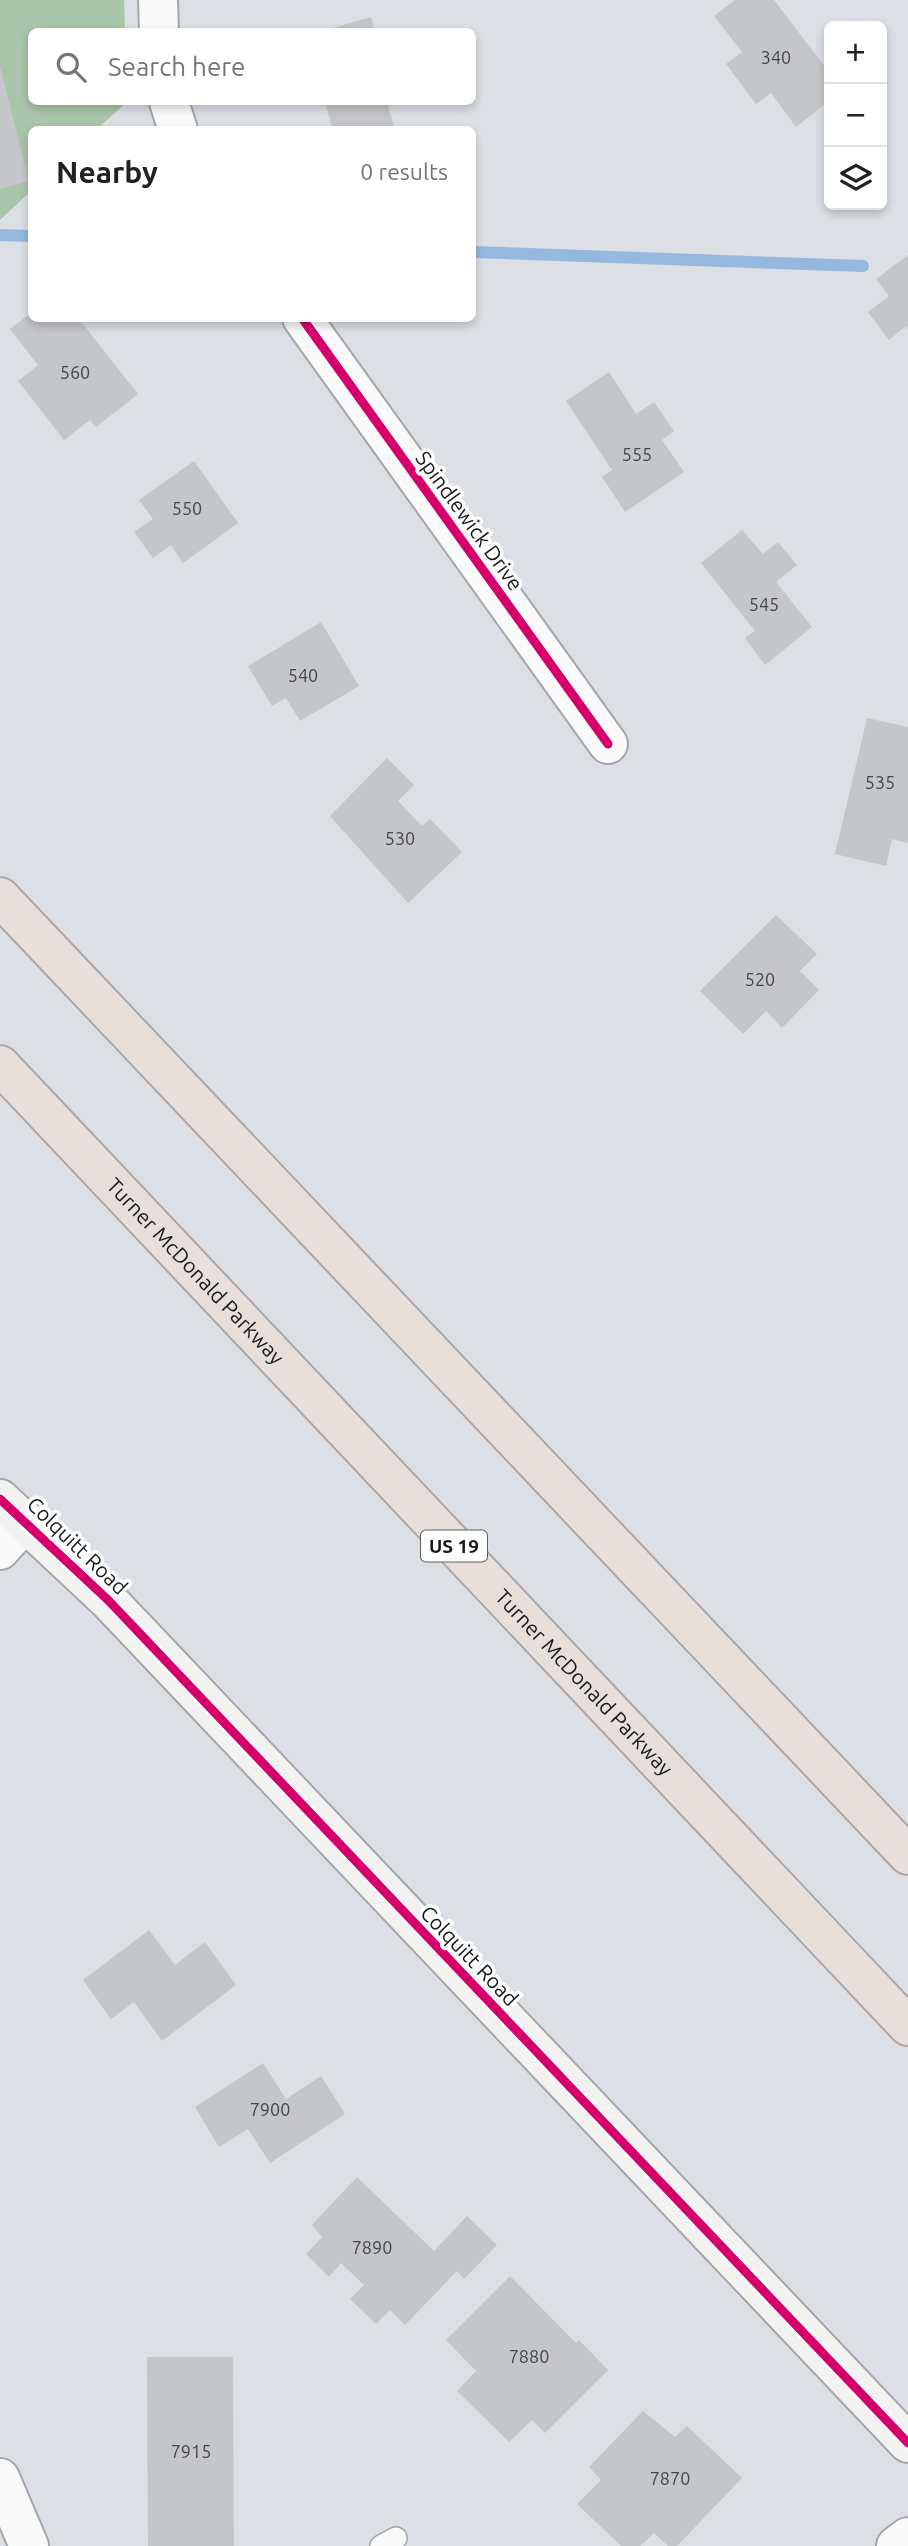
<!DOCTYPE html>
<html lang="en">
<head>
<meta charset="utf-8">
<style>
  :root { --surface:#fff; --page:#f6f6f6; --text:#202124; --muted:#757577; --line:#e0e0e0 }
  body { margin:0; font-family:Ubuntu,sans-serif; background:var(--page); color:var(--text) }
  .controls { position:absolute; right:21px; top:21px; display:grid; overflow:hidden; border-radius:10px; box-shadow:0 4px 10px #0003 }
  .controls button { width:63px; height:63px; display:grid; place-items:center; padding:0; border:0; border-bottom:2px solid var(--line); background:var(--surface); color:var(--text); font:35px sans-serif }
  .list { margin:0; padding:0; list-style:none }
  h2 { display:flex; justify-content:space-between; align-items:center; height:91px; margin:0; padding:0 28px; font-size:30px }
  h2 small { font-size:23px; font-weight:400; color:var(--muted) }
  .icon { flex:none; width:38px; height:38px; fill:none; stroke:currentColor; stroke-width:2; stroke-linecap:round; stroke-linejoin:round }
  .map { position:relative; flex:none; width:908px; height:2546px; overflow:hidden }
  .search { position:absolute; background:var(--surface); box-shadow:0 4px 10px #0003; left:28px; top:28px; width:448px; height:77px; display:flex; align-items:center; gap:18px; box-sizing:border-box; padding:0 24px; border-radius:10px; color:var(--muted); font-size:26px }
  .panel { position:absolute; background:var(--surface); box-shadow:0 4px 10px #0003; left:28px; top:126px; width:448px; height:196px; border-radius:10px }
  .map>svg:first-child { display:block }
  .forest { fill:#a9c5aa }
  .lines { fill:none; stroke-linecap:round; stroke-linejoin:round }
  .stream { stroke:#95b8de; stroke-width:12 }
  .building { fill:#c5c6c9 }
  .lane-casing { stroke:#a4a7aa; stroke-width:24 }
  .street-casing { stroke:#a4a7aa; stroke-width:42 }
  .secondary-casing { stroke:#a4a7aa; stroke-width:42 }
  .highway-casing { stroke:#aea7a5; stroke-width:42 }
  .lane { stroke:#fafafb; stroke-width:21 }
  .street { stroke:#fafafb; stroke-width:38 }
  .secondary { stroke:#f4f2f1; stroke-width:38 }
  .highway { stroke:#e6dfdb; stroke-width:38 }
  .cycleway-casing { stroke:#fff; stroke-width:13 }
  .cycleway { stroke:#d6006c; stroke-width:9 }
  .labels { text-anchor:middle; stroke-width:7; stroke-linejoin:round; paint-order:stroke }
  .number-label { font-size:18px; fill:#444648 }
  .shield { fill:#fff; stroke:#5c5d5f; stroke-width:2 }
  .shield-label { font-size:19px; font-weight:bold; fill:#16181a }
  .street-label { font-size:21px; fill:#16181a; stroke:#fff }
</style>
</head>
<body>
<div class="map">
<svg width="908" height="2546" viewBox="0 0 908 2546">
  <rect width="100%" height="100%" fill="#dcdfe3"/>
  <polygon class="forest" points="0,0 124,0 125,31 32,32 32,102 127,102 97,129 32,130 31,191 0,220"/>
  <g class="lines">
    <g class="stream">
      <polyline points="0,235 32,236"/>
      <polyline points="472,252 863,266"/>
    </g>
  </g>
  <g class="building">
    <polygon points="735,0 774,0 829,72 829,101 796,127 771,93 756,104 726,64 742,52 714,16"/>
    <polygon points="371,17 375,32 322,32 322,31"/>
    <polygon points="0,66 29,181 0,189"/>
    <polygon points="325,102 387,102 395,130 333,130"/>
    <polygon points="908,255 908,329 906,326 889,340 868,312 889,296 876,279"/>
    <polygon points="32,312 32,318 78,318 138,394 96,427 90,420 64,440 18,381 38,365 10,329"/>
    <polygon points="609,372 636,414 654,402 674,431 662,440 684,472 625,512 602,477 612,470 566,401"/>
    <polygon points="194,461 238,523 183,563 171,545 153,558 134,532 153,519 139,500"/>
    <polygon points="742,530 763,554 778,542 797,565 776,582 812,627 765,665 745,638 755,631 701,563"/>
    <polygon points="321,622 359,686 300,721 286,698 272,706 248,666"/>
    <polygon points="867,718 908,727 908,843 892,839 886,866 835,854"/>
    <polygon points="387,758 414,785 398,801 422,826 430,819 462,852 408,903 330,816"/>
    <polygon points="776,915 817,954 800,971 819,990 782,1028 766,1011 743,1034 700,991"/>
    <polygon points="149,1930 175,1965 205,1942 236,1985 162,2041 134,2002 111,2019 83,1980"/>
    <polygon points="263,2063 286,2099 321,2076 345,2114 270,2163 248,2129 219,2147 195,2107"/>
    <polygon points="357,2177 434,2251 467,2216 497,2245 464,2279 457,2271 405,2325 390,2310 376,2324 350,2299 364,2285 341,2263 329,2277 306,2254 322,2237 312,2225"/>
    <polygon points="510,2276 576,2343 579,2340 608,2370 545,2433 532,2420 509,2442 457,2391 476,2371 446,2340"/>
    <polygon points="147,2357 233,2357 234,2546 148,2546"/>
    <polygon points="643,2411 675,2437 687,2426 742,2478 677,2546 668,2546 654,2533 640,2546 621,2546 577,2504 601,2480 589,2467"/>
  </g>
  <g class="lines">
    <g class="lane-casing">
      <polyline id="lane" points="381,2546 396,2538"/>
    </g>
    <g class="street-casing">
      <g id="street">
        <polyline points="158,0 159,32"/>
        <polyline points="169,102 178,130"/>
        <polyline points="302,318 608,744"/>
        <polyline points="0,1550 26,1521"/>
        <polyline points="0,2478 29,2546"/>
        <polyline points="896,2546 908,2537"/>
      </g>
    </g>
    <g class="secondary-casing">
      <polyline id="secondary" points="0,1499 108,1600 908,2443"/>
    </g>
    <g class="highway-casing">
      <g id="highway">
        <polyline points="0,897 908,1855"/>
        <path id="s1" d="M0,1065L908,2026"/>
      </g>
    </g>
    <use href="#lane" class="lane"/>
    <use href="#street" class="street"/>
    <use href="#secondary" class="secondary"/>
    <use href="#highway" class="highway"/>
    <g class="cycleway-casing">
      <g id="cycleway">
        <polyline points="302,318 608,744"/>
        <polyline points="0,1499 108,1600 908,2443"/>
      </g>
    </g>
    <use href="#cycleway" class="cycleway"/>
  </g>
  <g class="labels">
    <g class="number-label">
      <text x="776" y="64">340</text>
      <text x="75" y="379">560</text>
      <text x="637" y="461">555</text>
      <text x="187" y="515">550</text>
      <text x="764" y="611">545</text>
      <text x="303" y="682">540</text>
      <text x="880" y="789">535</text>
      <text x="400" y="845">530</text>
      <text x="760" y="986">520</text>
      <text x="270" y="2116">7900</text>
      <text x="372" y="2254">7890</text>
      <text x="529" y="2363">7880</text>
      <text x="191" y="2458">7915</text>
      <text x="670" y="2485">7870</text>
    </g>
    <rect class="shield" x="421" y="1530.5" width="66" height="31" rx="5"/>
    <g class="shield-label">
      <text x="454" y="1553">US 19</text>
    </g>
    <g class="street-label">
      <text transform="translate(469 521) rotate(54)" y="7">Spindlewick Drive</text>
      <text dy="7" stroke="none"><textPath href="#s1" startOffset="284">Turner McDonald Parkway</textPath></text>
      <text transform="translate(77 1546) rotate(44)" y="7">Colquitt Road</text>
      <text dy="7" stroke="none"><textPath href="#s1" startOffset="850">Turner McDonald Parkway</textPath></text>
      <text transform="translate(469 1956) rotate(46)" y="7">Colquitt Road</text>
    </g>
  </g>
</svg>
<div class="controls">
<button>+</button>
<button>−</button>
<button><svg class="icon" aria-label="layers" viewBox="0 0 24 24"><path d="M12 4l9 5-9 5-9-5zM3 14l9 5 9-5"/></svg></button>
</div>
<div class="search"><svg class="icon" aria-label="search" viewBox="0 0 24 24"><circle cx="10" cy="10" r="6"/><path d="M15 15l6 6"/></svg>Search here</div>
<section class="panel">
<h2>Nearby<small>0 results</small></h2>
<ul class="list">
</ul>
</section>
</div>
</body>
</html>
